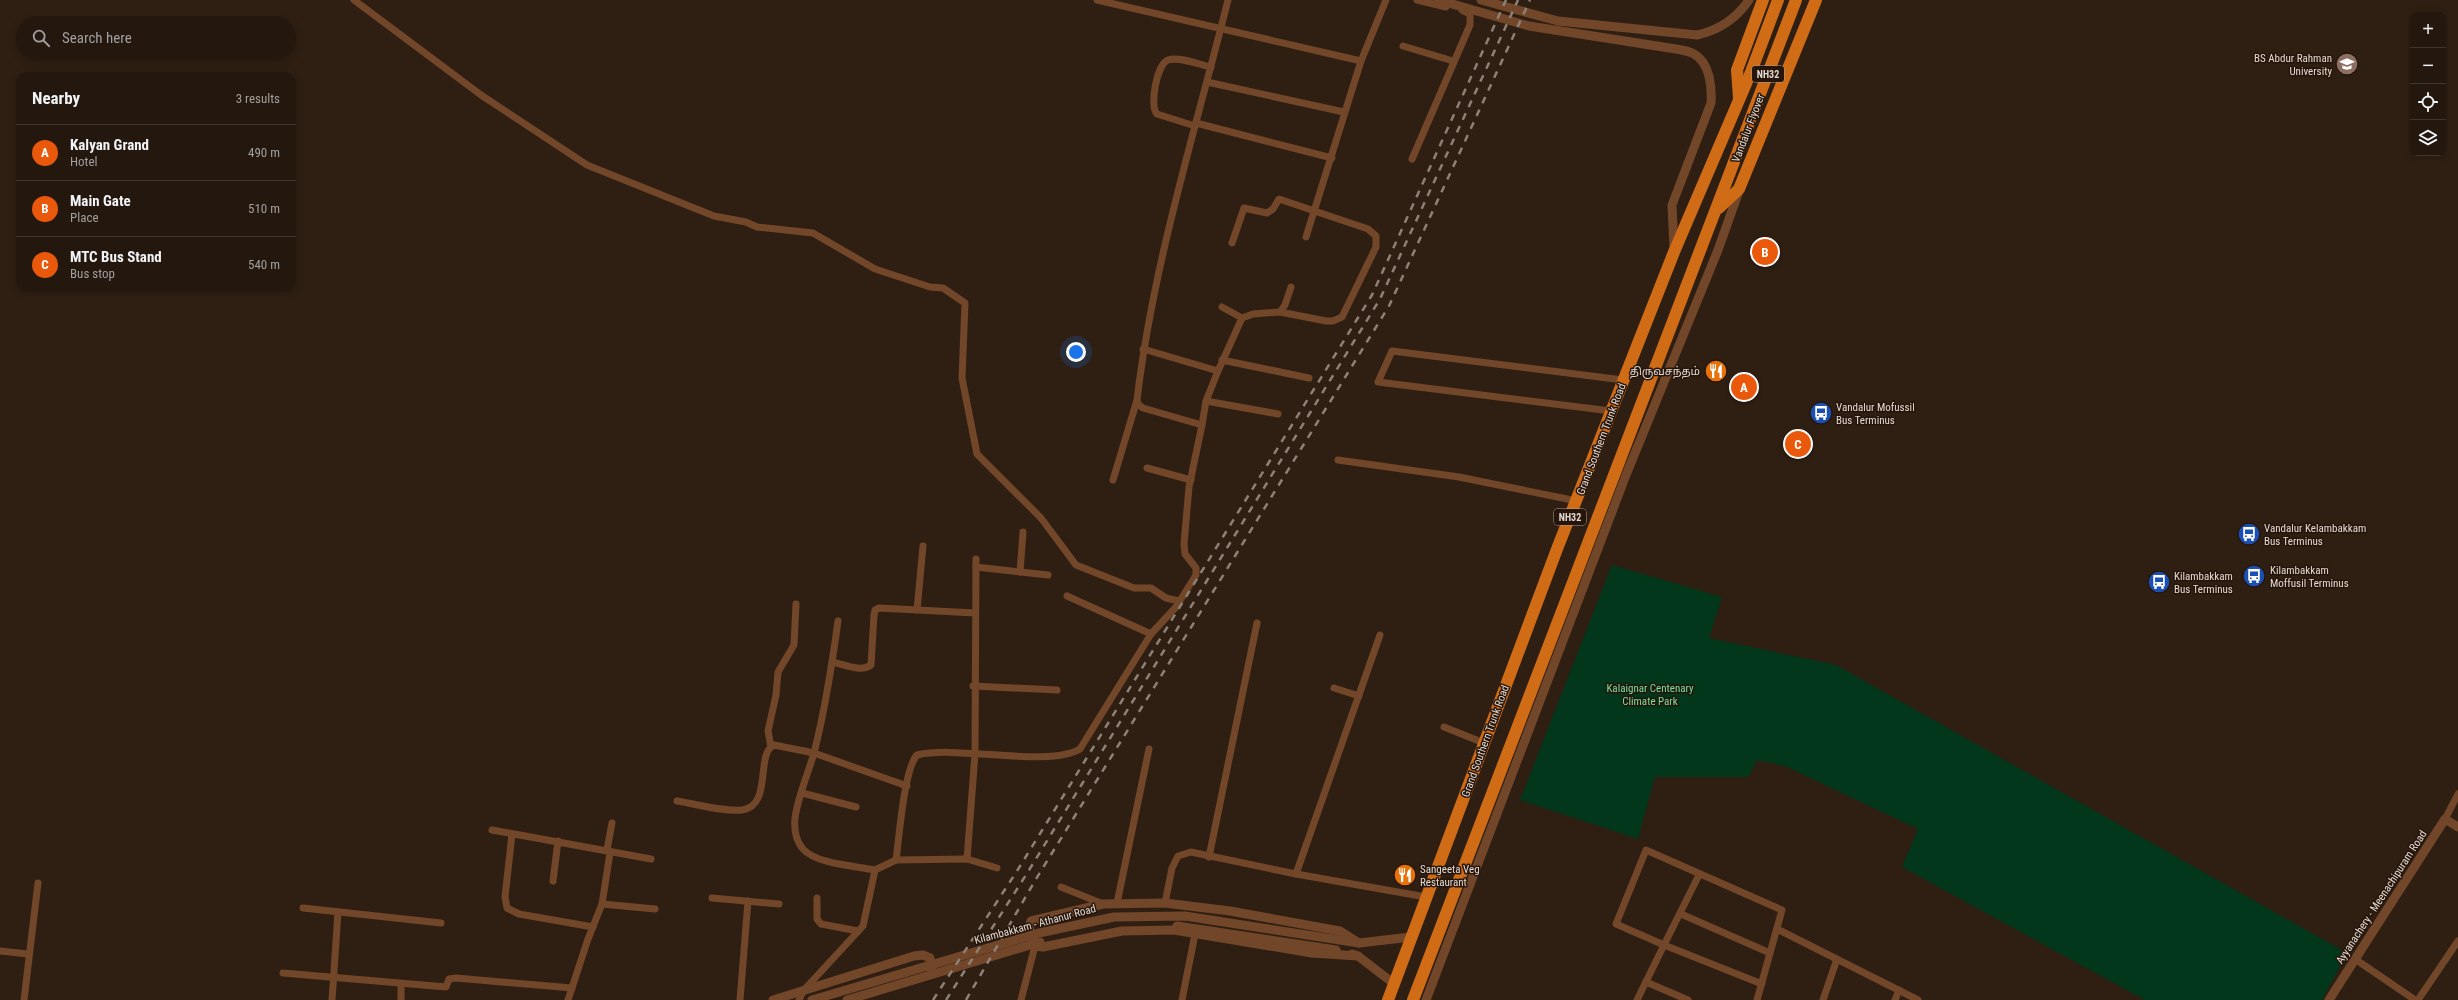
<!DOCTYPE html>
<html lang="en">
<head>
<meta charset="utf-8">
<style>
  :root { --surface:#23170e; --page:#2b2017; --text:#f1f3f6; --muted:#a39f9e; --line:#40362e; --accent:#ea580c }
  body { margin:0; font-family:"Roboto Condensed","Noto Sans Tamil",sans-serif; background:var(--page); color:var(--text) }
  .controls { position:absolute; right:12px; top:12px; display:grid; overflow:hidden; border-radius:8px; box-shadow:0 2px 10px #0003 }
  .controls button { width:36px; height:36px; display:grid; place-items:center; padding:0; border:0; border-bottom:1px solid var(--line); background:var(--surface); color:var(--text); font:20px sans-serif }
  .you { position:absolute; left:1076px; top:352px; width:14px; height:14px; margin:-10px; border:3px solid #fff; border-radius:50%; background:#1a73e8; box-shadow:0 0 0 6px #1a73e833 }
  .badge { display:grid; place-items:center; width:26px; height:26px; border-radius:50%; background:var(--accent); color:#fff; font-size:13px; font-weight:700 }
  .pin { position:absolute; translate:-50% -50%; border:2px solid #fff; box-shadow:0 1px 4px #0006 }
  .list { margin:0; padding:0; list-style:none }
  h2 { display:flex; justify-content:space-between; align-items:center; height:52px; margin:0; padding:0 16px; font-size:17px }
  h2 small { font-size:13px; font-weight:400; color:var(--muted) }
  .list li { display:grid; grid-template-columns:26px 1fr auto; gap:12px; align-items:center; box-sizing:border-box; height:56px; padding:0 16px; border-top:1px solid var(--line) }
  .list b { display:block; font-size:15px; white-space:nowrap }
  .list p { margin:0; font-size:13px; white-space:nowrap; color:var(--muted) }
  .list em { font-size:13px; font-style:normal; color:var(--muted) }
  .icon { flex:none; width:22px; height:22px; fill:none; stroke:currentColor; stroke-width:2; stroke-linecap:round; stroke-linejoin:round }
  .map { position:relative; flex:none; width:2458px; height:1000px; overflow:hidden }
  .search { position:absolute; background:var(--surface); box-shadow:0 2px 10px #0003; left:16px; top:16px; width:280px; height:44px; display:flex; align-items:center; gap:10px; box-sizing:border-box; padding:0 14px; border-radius:22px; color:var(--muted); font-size:15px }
  .panel { position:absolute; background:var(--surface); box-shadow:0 2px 10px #0003; left:16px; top:72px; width:280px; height:220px; border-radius:12px }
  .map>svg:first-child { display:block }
  .green { fill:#02371c }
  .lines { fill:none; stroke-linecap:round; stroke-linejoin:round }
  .minor { stroke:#724629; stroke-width:7 }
  .tertiary { stroke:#724629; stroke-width:9 }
  .trunk { stroke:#d06b16; stroke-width:12 }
  .rail { stroke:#8d8076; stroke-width:2.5; stroke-dasharray:7 7; stroke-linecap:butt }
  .labels { text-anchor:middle; stroke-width:3; stroke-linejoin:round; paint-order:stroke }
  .shield { fill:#25150a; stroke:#ab9e96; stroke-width:1 }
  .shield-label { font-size:10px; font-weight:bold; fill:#e4d9d2 }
  .poi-label { font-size:11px; fill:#e4d9d2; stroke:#25150a; text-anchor:start }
  .street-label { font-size:11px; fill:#e4d9d2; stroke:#25150a }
  .park-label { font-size:11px; fill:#77e0a0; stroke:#25150a }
</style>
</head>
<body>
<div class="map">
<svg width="2458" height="1000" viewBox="0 0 2458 1000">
  <rect width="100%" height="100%" fill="#2f1f13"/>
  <polygon class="green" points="1612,565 1722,597 1709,638 1836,665 2347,953 2322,1000 2145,1000 1902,867 1918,829 1785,766 1757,760 1748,777 1655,777 1638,839 1520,800"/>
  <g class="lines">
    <g class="minor">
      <polyline points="354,0 481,95 587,165 714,216 746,222 757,227 813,233 875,269 930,287 943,288 965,303 962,378 977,454 1041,518 1076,565 1134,588 1151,588 1166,598 1179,601"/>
      <polyline points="1097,0 1361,61"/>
      <polyline points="1417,0 1446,7"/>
      <polyline points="1403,46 1453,61"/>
      <polyline points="1207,82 1344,112"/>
      <polyline points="1196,123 1332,158"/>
      <path d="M1195,126L1157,114C1149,106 1157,64 1168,60C1180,56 1200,65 1211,67"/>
      <polyline points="1412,159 1470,25 1470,14 1462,10"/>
      <polyline points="1306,237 1361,61 1386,0"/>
      <polyline points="1232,243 1244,208 1267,213 1273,209 1279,199 1368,229 1376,236 1376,247 1342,317 1333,321 1326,321 1280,312"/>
      <polyline points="1222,307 1242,318"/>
      <polyline points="1143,349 1218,371"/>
      <polyline points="1222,360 1309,378"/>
      <polyline points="1206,401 1278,414"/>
      <polyline points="1611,411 1378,382 1392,351 1623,380"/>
      <polyline points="1202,425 1206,401 1218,371 1242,318 1253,314 1280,312 1285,305 1291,287"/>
      <polyline points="1338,460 1459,477 1577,501"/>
      <polyline points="1147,468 1191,480"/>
      <polyline points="1113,480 1137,400"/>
      <polyline points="976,567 1048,575"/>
      <polyline points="1020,572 1023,532"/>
      <polyline points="1067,596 1151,634"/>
      <polyline points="917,610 923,546"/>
      <path d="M838,621C832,665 825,710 814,753C808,774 798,796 795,818C794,829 795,840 803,849C816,864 855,866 875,870"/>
      <path d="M832,662C843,664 861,673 871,665L874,615L875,610L879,608L975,613"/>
      <polyline points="973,686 1057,690"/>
      <polyline points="1334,688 1359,696"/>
      <polyline points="1444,727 1484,743"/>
      <polyline points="771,747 768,731 776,695 778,672 794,645 796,604"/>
      <polyline points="802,793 856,807"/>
      <path d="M677,801C697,804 722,812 742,810C773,806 755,753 774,745L814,753L907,786"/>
      <polyline points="2445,819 2458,794"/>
      <polyline points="492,830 651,859"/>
      <polyline points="512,834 505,897 507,908 519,914 593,927"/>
      <polyline points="607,850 612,823"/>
      <polyline points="1209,857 1257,623"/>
      <polyline points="967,859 975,754 976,559"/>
      <path d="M896,860C899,839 904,769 917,755C957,745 1049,768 1080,749L1151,634L1176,607L1196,575V568L1185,554L1184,544L1189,487L1202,425L1143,408L1138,404L1137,400C1153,264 1195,132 1228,0"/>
      <polyline points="1296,874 1380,635"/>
      <polyline points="1699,875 1664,945 1616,924 1646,850 1782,910 1770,953"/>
      <polyline points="553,881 558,841"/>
      <polyline points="1061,887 1103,904"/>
      <polyline points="712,898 779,904"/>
      <polyline points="817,898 817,919 821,924 858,931"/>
      <polyline points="1117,903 1149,749"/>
      <polyline points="1165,903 1172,868 1178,856 1191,852 1296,874 1426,897"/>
      <polyline points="602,904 655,909"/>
      <polyline points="303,908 441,923"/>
      <polyline points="1681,914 1770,953 1757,1000"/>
      <polyline points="1777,929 1918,1000"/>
      <polyline points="0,951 28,954"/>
      <polyline points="2355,959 2415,1000"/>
      <polyline points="283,973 446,987 449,979 456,978 572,988"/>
      <polyline points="1646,982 1688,1000"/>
      <polyline points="401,984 401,1000"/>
      <polyline points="24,1000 38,883"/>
      <polyline points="332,1000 338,912"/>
      <polyline points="568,1000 588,939 602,904 610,853"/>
      <polyline points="740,1000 748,901"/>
      <polyline points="799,1000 803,991 863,926 875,870 896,860 967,859 997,868"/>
      <polyline points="1021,1000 1035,946"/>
      <polyline points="1182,1000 1195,934"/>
      <polyline points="1637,1000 1664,945 1762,984"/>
      <polyline points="1823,1000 1837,959"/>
      <polyline points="1895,1000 1899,990"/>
      <polyline points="2418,1000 2458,941"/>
    </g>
    <g class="tertiary">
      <path d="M1438,0L1529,26L1676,49C1681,50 1689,51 1694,54C1710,63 1712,87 1711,103L1672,205L1674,249"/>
      <path d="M1481,0L1558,21L1697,35C1720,30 1736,19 1749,0"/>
      <polyline points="1177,926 1336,950"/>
      <polyline points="1352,954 1358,956 1393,983"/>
      <polyline points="1358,956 1312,953 1174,930 1122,931 1043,947 1035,946 1029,927 1031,921 1103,904 1165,903 1230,911 1340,931 1359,943"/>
      <polyline points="773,1000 914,956 923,955 930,958 932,971"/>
      <polyline points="812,1000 1039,933 1114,917 1185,916 1359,943 1411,937"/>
      <polyline points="847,1000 1040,942"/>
      <polyline points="1426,1000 1626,475 1718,250 1739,191"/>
      <polyline points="2329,1000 2445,819 2458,827"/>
    </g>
    <g class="trunk">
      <polyline points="1739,98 1737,70 1763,0"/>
      <polyline points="1719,208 1739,189 1816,0"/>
      <polyline points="1388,1000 1557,549 1674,252 1751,72 1778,0"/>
      <polyline points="1413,1000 1796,0"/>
    </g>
    <g class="rail">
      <polyline points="933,1000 1017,871 1372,295 1506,0"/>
      <polyline points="946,1000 1026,875 1380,299 1518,0"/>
      <polyline points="966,1000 1036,879 1389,306 1530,0"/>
    </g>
  </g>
  <defs>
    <g id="university-disc" transform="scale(1.15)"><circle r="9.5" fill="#8d6e63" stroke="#25150a"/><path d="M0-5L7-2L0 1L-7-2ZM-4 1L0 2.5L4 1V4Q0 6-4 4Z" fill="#fff"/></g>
    <g id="restaurant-disc" transform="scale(1.15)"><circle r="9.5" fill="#e8710a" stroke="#25150a"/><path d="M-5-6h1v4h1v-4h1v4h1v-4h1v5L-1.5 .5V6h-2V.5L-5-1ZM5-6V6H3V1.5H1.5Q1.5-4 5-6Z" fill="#fff"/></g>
    <g id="bus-disc" transform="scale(1.15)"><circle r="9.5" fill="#1a4fb4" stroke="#25150a"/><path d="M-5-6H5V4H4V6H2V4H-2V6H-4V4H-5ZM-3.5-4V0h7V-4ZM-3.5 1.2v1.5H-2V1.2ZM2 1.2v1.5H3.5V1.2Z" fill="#fff"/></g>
  </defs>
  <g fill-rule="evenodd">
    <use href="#university-disc" x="2347" y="64"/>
    <use href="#restaurant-disc" x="1716" y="371"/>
    <use href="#bus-disc" x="1821" y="413"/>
    <use href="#bus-disc" x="2249" y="534"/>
    <use href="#bus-disc" x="2254" y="576"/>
    <use href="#bus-disc" x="2159" y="582"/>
    <use href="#restaurant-disc" x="1405" y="875"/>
  </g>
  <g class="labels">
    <g class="shield">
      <rect x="1752" y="66" width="32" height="16" rx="3"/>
      <rect x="1554" y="509" width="32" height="16" rx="3"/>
    </g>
    <g class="shield-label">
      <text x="1768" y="78">NH32</text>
      <text x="1570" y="521">NH32</text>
    </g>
    <g class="poi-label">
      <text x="2332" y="62" text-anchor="end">BS Abdur Rahman<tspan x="2332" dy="13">University</tspan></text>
      <text x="1700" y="375" text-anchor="end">திருவசந்தம்</text>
      <text x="1836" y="411">Vandalur Mofussil<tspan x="1836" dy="13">Bus Terminus</tspan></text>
      <text x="2264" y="532">Vandalur Kelambakkam<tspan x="2264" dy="13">Bus Terminus</tspan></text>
      <text x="2270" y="574">Kilambakkam<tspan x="2270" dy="13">Moffusil Terminus</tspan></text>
      <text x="2174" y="580">Kilambakkam<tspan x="2174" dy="13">Bus Terminus</tspan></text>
      <text x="1420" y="873">Sangeeta Veg<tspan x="1420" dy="13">Restaurant</tspan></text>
    </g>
    <g class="street-label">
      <text transform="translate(1748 128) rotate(-69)" y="4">Vandalur Flyover</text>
      <text transform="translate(1601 439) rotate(-69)" y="4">Grand Southern Trunk Road</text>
      <text transform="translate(1485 741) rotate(-70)" y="4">Grand Southern Trunk Road</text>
      <text transform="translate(2381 897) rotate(-57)" y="4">Ayyanachery - Meenachipuram Road</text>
      <text transform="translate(1035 924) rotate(-15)" y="4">Kilambakkam - Athanur Road</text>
    </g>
    <g class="park-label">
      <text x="1650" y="692">Kalaignar Centenary<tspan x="1650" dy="13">Climate Park</tspan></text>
    </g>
  </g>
</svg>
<div class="controls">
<button>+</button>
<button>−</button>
<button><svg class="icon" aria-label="locate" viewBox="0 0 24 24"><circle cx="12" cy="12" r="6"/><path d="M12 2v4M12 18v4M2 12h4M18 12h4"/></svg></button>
<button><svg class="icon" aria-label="layers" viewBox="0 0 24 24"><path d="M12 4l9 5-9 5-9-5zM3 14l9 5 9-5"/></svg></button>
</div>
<div class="you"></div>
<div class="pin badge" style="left:1744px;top:387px">A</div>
<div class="pin badge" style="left:1765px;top:252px">B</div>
<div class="pin badge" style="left:1798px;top:444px">C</div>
<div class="search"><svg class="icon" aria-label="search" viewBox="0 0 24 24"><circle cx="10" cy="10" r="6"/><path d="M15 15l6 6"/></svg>Search here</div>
<section class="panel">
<h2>Nearby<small>3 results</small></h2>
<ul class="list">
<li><span class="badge">A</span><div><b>Kalyan Grand</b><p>Hotel</p></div><em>490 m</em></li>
<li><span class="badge">B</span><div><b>Main Gate</b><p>Place</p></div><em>510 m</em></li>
<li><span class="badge">C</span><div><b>MTC Bus Stand</b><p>Bus stop</p></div><em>540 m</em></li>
</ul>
</section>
</div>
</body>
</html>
